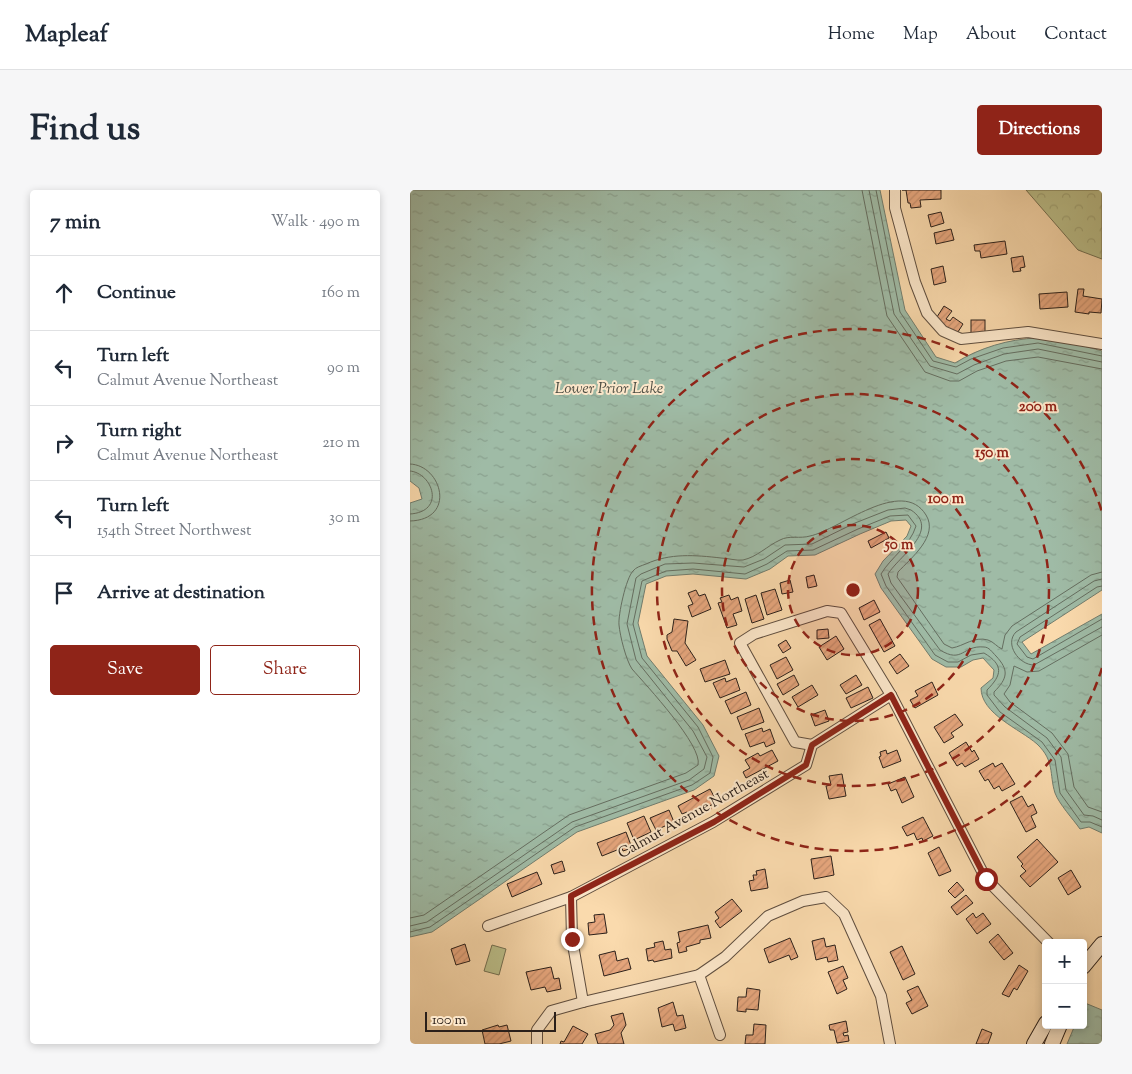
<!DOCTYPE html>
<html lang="en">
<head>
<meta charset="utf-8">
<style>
  :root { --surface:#fff; --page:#f6f6f7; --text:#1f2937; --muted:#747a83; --line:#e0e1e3; --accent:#8f2418 }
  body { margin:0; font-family:"Sorts Mill Goudy",serif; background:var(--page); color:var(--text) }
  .controls { position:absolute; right:15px; bottom:15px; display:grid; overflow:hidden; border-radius:5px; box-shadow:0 2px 8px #0003 }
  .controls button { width:45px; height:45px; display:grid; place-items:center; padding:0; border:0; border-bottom:1px solid var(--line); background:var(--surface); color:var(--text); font:25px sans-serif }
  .scale { position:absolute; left:15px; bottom:12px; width:131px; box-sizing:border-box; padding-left:5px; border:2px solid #2b201a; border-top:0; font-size:14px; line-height:18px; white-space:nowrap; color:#2b201a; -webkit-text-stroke:4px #fce7ca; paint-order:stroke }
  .stop { position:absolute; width:15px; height:15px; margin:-11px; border:4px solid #8f2418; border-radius:50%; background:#fff }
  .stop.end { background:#8f2418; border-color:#fff; box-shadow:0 1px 5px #0008 }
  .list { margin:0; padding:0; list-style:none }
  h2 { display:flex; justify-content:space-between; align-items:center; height:65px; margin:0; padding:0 20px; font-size:21px }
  h2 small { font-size:16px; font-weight:400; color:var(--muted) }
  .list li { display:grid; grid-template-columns:32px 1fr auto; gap:15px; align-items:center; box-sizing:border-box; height:75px; padding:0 20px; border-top:1px solid var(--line) }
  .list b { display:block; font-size:19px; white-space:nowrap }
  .list p { margin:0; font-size:16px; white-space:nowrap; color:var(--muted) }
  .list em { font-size:16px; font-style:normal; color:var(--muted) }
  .actions { display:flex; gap:10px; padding:15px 20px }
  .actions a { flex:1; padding:11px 0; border:1px solid var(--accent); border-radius:5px; text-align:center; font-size:18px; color:var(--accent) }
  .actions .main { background:var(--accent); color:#fff }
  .icon { flex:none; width:28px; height:28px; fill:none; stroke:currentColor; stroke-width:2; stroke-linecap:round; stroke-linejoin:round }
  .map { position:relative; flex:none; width:692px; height:854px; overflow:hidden; border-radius:5px }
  header { display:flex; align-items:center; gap:30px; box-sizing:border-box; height:70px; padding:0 25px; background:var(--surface); border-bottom:1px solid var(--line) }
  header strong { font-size:24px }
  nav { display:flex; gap:28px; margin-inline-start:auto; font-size:18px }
  .intro { display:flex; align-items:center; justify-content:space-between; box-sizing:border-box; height:120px; padding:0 30px }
  h1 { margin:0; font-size:35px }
  .button { padding:12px 22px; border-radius:5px; background:var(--accent); color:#fff; font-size:18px; font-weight:700 }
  main { display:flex; gap:30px; padding:0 30px }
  aside { flex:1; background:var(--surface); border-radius:5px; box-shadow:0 2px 8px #0003 }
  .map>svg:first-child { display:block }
  .park { fill:url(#park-crowns); stroke:#747052 }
  .pitch { fill:#bcc08b; stroke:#747052 }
  .water { fill:url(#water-ripples); stroke:#717d6e }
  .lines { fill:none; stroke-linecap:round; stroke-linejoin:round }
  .shore { stroke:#656e60; stroke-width:1 }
  .building { fill:url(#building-hatch); stroke:#2b201a }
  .street-casing { stroke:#5f4e3f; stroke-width:12 }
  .secondary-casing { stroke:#2b201a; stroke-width:16 }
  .street { stroke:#fce7ca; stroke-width:10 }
  .secondary { stroke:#fce7ca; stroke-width:14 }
  .route { stroke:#8f2418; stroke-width:6 }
  .ring { fill:none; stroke:#8f2418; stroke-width:2.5; stroke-dasharray:9 6 }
  .labels { text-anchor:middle; stroke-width:4; stroke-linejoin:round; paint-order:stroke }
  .street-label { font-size:15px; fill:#2b201a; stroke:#fce7ca }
  .water-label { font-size:16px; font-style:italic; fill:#4e4e44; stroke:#fce7ca }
  .centre { fill:#8f2418; stroke:#fce7ca; stroke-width:2.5 }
  .ring-label { font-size:15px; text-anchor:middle; font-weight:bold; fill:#8f2418; stroke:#fce7ca; stroke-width:4; stroke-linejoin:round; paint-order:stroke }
</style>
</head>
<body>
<header>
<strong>Mapleaf</strong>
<nav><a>Home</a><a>Map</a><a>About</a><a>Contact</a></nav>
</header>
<div class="intro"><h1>Find us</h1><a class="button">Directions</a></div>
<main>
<aside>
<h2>7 min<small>Walk · 490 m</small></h2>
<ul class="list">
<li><svg class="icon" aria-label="ahead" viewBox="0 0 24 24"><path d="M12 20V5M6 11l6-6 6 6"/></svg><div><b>Continue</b></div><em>160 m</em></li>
<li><svg class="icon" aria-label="left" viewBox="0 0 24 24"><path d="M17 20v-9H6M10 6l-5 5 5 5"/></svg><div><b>Turn left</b><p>Calmut Avenue Northeast</p></div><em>90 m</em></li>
<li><svg class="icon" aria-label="right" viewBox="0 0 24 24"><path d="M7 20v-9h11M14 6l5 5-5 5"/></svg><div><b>Turn right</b><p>Calmut Avenue Northeast</p></div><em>210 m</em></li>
<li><svg class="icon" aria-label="left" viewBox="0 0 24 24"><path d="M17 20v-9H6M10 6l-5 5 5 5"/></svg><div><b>Turn left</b><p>154th Street Northwest</p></div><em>30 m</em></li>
<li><svg class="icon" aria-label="arrive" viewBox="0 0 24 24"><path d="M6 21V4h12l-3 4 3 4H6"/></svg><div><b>Arrive at destination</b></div></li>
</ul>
<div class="actions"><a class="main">Save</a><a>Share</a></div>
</aside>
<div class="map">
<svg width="692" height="854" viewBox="0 0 692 854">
  <defs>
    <pattern id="park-crowns" width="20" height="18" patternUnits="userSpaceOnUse" patternTransform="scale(1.25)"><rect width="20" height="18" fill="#bcc08b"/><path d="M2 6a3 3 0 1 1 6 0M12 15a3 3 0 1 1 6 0" fill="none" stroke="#a2a577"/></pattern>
    <pattern id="water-ripples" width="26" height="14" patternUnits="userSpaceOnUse" patternTransform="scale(1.25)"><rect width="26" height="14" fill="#9fbba6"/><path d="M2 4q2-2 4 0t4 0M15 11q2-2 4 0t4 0" fill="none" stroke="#89a08e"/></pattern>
    <pattern id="building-hatch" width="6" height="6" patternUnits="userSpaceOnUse" patternTransform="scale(1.25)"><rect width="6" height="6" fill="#e7a77e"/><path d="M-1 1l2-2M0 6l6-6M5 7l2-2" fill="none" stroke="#c68f6c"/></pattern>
  </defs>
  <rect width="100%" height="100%" fill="#fadaad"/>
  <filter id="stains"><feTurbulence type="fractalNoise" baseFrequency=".004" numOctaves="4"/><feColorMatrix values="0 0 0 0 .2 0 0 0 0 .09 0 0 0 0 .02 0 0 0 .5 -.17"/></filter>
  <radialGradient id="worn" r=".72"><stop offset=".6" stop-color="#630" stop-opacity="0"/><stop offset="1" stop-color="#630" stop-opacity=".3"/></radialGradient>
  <polygon class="park" points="616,0 692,0 692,69 668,60"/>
  <polygon class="pitch" points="82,755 96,759 89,785 74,781"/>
  <g class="water">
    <path d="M0,0H470L495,120L526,167L545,173C569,158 599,149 627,148C641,147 678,157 692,161V400L612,452L621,464L692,424V643L679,637L670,639C663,629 649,614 645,603C639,584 645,571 627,554C610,539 571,524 571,498L583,488L584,480L573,468L563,470L551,477H536L522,469L471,398L465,384L473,371L497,346L501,336L496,330L481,331L450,344L405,365L378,366L360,379L336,389L283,384L256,386L236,394L228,433L237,466L293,535L309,566L304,586L284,600L167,642L22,742L0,747V313L12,309L9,298L0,291Z"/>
    <polygon points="675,813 692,820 692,854 657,854 665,835 673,835 673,817"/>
  </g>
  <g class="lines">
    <g class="shore">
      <polyline points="452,0 477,126 515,182 540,191 549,191 567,181 596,171 628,167 692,179"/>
      <polyline points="459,0 484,124 520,176 547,184 564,175 594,164 628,159 692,172"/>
      <polyline points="466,0 490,122 523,171 546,177 561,169 593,158 628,153 692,166"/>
      <path d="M0,274C32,275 47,330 0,331"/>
      <path d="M0,281C23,283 36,322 0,324"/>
      <path d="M692,389L684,391L606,442C594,454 609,475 624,475L692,437"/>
      <polyline points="692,396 687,397 610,447 607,454 617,467 623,469 692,429"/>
      <polyline points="692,445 629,481 617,482 604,476 600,495 594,504 600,512 642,543 658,564 664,597 678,617 692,622"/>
      <path d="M0,728L14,725L159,625L276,583L288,575C293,556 236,495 222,479C216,470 210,446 209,435C208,425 216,388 223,381C226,377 231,376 236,374C260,363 285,365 311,368C317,368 327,371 333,370C347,367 357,356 370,350C379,345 390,349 400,346C429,340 492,286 516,325C529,346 501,368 488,382L487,387L534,454L542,458C554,456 564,446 578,450C584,452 587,457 592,459L595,445L602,436L681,385L692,382"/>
      <path d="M0,736L17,732L162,632L279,590L294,579L297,567L283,541L226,470L217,434L226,388L231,384L255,374L283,373L334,377L354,369L375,355L402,354L445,333L478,320L495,318L501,320C531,340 489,366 478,384L481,393L530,460C553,474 552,455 574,457C579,457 582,462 586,466C599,480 598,488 584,502V505L595,517L637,548L651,567L656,600L674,625L683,626L692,630"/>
      <path d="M0,742L20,737L165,637L282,595L300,583L303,567L288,537L232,468L223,434L232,391L256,381L283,379L335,384L357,374L377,361L403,360L448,339L480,326L498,325L506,336C500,356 481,367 471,384L476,396L525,465L538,472H548L561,465L574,463C594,475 592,485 577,500V505L590,522L632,552L645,570L650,603L671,632H680L692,637"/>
    </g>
  </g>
  <g class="building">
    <polygon points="492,0 531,0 531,9 510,10 511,17 501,18 500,13 498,13 496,0"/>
    <polygon points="531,22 534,33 521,37 518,25"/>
    <polygon points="541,39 544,50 526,54 524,43"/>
    <polygon points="595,51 597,64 571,68 570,61 565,61 564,55"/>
    <polygon points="613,66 615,77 610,78 611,81 603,82 601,68"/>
    <polygon points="533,76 536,92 524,95 521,79"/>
    <polygon points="668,99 674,99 673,106 692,109 691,123 679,122 679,124 665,122"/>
    <polygon points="657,102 658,117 630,119 629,104"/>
    <polygon points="534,116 542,121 536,129 540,131 543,127 553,134 546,145 525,130"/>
    <rect x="561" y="130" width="14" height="14"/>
    <polygon points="476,342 479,348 461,358 458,351"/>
    <polygon points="404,385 407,396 398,398 396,387"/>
    <polygon points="380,390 383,402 372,404 370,393"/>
    <polygon points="365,399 372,420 357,425 351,403"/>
    <polygon points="286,400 289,406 295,404 301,419 282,427 278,416 283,414 278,403"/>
    <polygon points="319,405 321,410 328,407 332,421 323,424 327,435 317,438 308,413 312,412 310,408"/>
    <polygon points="346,405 354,429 342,433 335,409"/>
    <polygon points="464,410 470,422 454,430 449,418"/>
    <polygon points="264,429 278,431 275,453 286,470 276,476 267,461 262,461 257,449 257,445 262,442"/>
    <polygon points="470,429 485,456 474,462 459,435"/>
    <polygon points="418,439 419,448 407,449 407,440"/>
    <polygon points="426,446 434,459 417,470 409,457"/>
    <polygon points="376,450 381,458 373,463 368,455"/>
    <polygon points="490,464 499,476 487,484 479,472"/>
    <polygon points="376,467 383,480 367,489 360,475"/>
    <polygon points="315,470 320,484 295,492 290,479"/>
    <polygon points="384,485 389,495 373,505 367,494"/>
    <polygon points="446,485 452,495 436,504 430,495"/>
    <polygon points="315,488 316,492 326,488 330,500 310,508 303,493"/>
    <polygon points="522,492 528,505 505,518 500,510 508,506 505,501"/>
    <polygon points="402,495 408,505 388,517 382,507"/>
    <polygon points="458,497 463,508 441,518 436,508"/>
    <polygon points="336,502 341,515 321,524 315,511"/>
    <polygon points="349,518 354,532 332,540 327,527"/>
    <polygon points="415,520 419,531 405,536 401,525"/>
    <polygon points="545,524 553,535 541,543 544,547 534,553 524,537"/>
    <polygon points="352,538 353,542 360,539 365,553 356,557 354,552 340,557 335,544"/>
    <polygon points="556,552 562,562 564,560 569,569 555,577 552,573 547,576 539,563"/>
    <polygon points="362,560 368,571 336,588 333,582 340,578 335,570 348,563 350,566"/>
    <polygon points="476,560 477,564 487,560 491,571 473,578 469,567 471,566 470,562"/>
    <polygon points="583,573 585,577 592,573 605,594 592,601 589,596 584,599 578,589 575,591 569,581"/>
    <polygon points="432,584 436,606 419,609 416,596 421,595 419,586"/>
    <polygon points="495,587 504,607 492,613 486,599 481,601 478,594"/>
    <polygon points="300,599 307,612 279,627 277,622 272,624 268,616"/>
    <polygon points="612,606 618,617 623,614 627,623 621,626 626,637 616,642 600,612"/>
    <polygon points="259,620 264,632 246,640 240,628"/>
    <polygon points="234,626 241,642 224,650 217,633"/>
    <polygon points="513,627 523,646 513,651 512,648 507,650 504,643 497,646 492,637"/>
    <polygon points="216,642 222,658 213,661 212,658 192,666 187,653"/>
    <polygon points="627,649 648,672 620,697 610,686 616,681 611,676 613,674 607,667"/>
    <polygon points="529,657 541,681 529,686 518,663"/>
    <polygon points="421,666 424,685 404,689 401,669"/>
    <polygon points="152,671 155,681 144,684 141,675"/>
    <polygon points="355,679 358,698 341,701 339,691 344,690 343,685 347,685 346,681"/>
    <polygon points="661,680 671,697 658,705 648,688"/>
    <polygon points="127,682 132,694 102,707 97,694"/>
    <polygon points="547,692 554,700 545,708 538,701"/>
    <polygon points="556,705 563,713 547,725 541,717"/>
    <polygon points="322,709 332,721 310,738 305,731 309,728 305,722"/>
    <polygon points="563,723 566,728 573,723 581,734 567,744 556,729"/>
    <polygon points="194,724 197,743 179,745 178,733 185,732 184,725"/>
    <polygon points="298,735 301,748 290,750 290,753 276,757 277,761 269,763 267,753 270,752 268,742"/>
    <polygon points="588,744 603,763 594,770 579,752"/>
    <polygon points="380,748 388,767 381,770 379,765 359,773 354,759"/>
    <polygon points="414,748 416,757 425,755 428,770 418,772 417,767 406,770 402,751"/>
    <polygon points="253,751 255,760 261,759 262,768 244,772 243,770 238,771 236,759 245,757 244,753"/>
    <polygon points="55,754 60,771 46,775 41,759"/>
    <polygon points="492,756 505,784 493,790 480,762"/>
    <polygon points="205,761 207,771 218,768 221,779 194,786 189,765"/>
    <polygon points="609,775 618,781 607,800 604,798 599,807 592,804"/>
    <polygon points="433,776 438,788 433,790 437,799 427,804 418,782"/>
    <polygon points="141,777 144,789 149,788 151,799 137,802 135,797 121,800 116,782"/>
    <polygon points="508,796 518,816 502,824 496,813 502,810 497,801"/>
    <polygon points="337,798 350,800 348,820 336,819 336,822 327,821 328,807 336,807"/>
    <polygon points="263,812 267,826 273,825 276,838 265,841 263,834 252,837 248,818"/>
    <polygon points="213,823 216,835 211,843 214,854 188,854 185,844 200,840 204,835 201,826"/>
    <polygon points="436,831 438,842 433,843 434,846 438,845 439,851 427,853 424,840 420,840 419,835"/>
    <polygon points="344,834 356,835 355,854 335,854 336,845 343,845"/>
    <polygon points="88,835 89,837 97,835 101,851 89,854 75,854 72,840"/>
    <polygon points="163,836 178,844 172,854 150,854 151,851 154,852"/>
    <polygon points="572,839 582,843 578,854 566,854"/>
  </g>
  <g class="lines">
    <g class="street-casing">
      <g id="street">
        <polyline points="485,0 485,18 505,92 517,123 533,141 551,149 618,142 692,154"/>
        <polyline points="402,555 385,552 330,453 344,444 417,421 431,423 481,505 576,689 639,753"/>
        <polyline points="161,707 162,749 173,812"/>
        <polyline points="78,736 161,707 303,632 396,575 402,555 481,505"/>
        <polyline points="289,785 310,845"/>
        <polyline points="127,854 127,840 141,821 173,812 289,785 315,767 358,726 393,711 416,707 434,724 471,806 480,854"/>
      </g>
    </g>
    <g class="secondary-casing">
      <g id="secondary">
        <polyline points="673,777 692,754"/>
        <polyline points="624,854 636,833"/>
        <polyline points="642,854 650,835"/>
      </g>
    </g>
    <use href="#street" class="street"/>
    <use href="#secondary" class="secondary"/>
  </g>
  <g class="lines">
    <polyline class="route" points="162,749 161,706 304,632 396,575 402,555 481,505 576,689"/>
  </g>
  <circle cx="443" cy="400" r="65" fill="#8f2418" fill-opacity=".12"/>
  <g class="ring">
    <circle cx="443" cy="400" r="65"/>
    <circle cx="443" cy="400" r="131"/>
    <circle cx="443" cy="400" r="196"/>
    <path d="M692 478A261 261 0 1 1 692 322"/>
  </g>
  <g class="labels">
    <g class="street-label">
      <text transform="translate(283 623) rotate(-29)" y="5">Calmut Avenue Northeast</text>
    </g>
    <g class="water-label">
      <text x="199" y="203">Lower Prior Lake</text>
    </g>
  </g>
  <circle cx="443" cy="400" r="8" class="centre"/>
  <g class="ring-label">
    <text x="628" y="221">200 m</text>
    <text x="582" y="267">150 m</text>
    <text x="536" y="313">100 m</text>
    <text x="489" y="359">50 m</text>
  </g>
  <rect width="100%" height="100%" filter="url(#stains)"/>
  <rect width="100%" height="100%" fill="url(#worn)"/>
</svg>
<div class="controls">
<button>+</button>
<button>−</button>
</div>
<div class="scale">100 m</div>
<div class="stop" style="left:576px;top:689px"></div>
<div class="stop end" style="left:162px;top:749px"></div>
</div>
</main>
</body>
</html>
